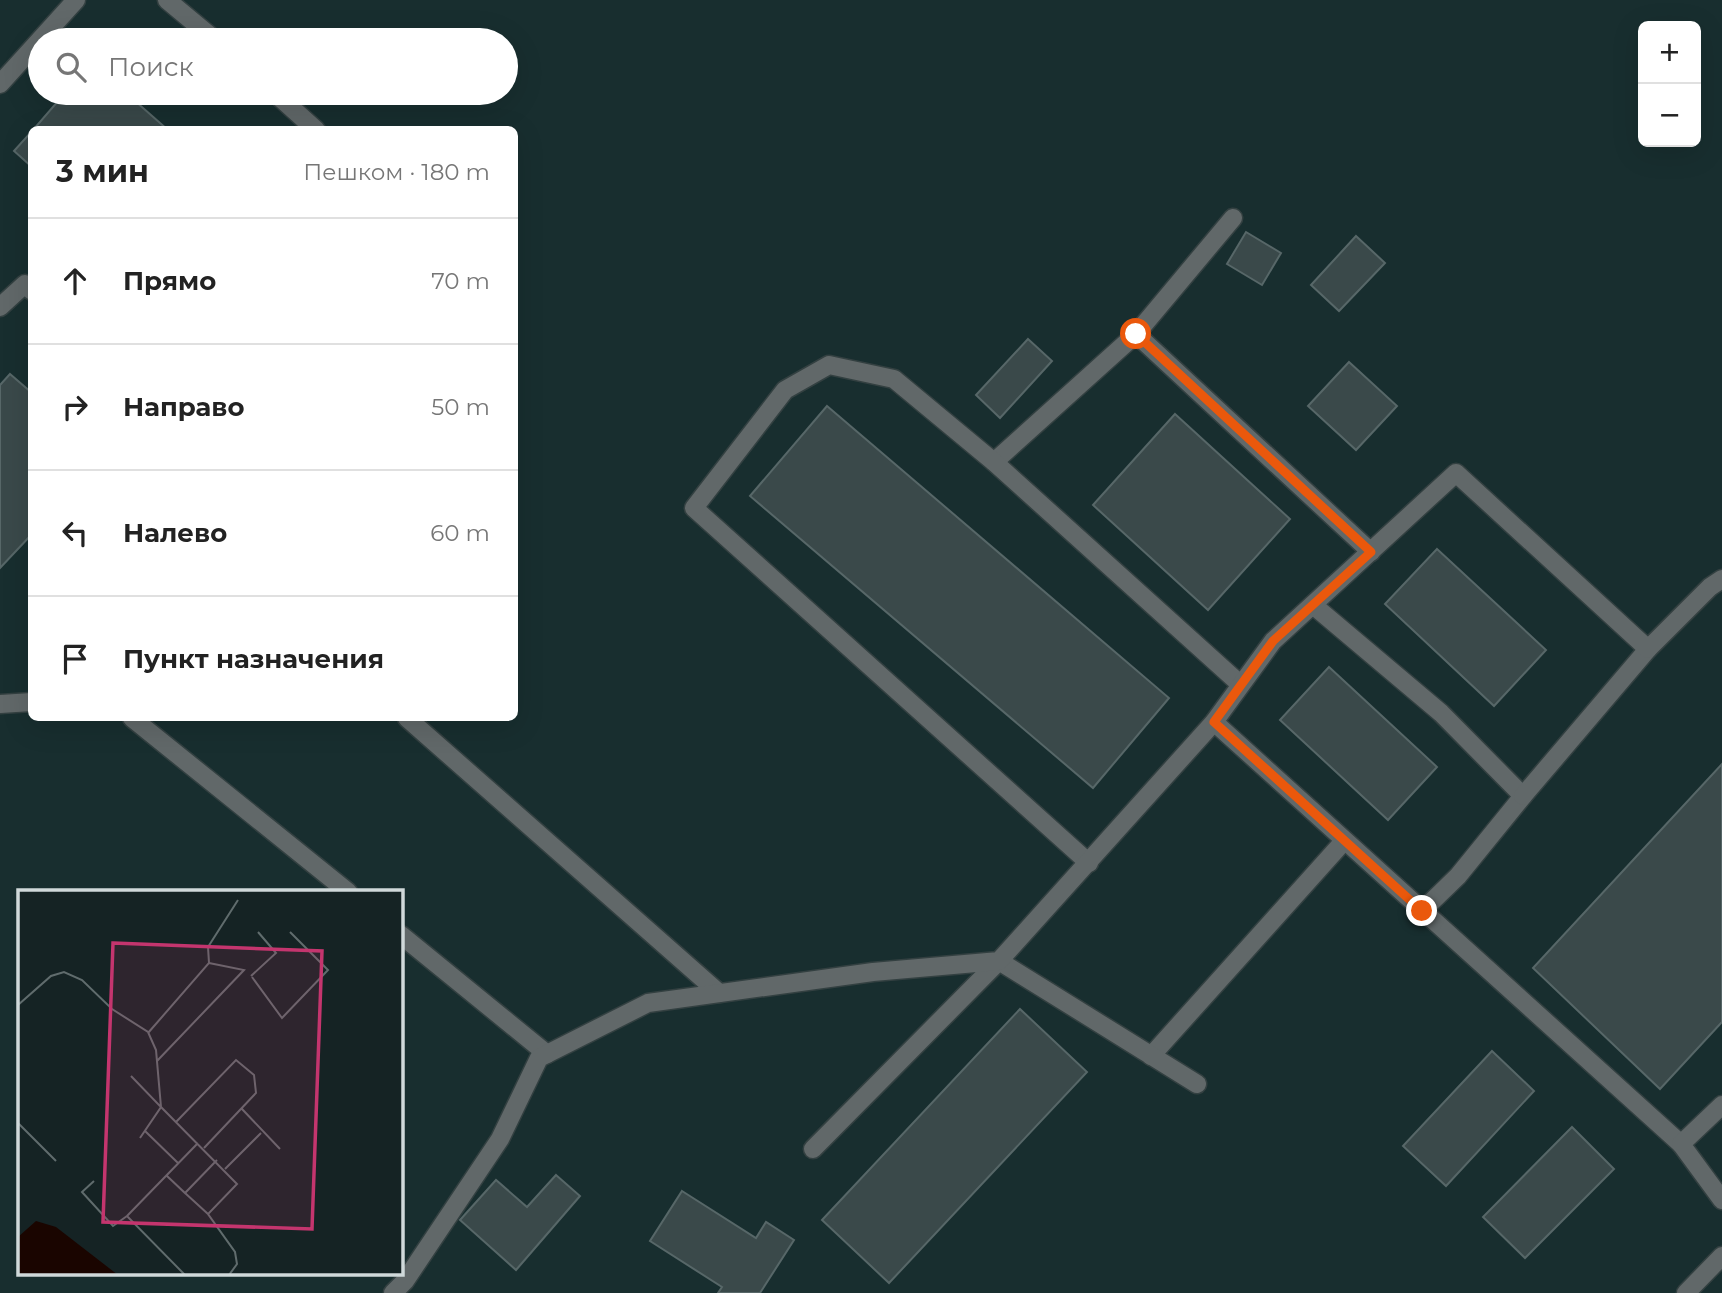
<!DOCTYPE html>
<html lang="ru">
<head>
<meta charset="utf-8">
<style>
  :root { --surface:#fff; --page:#f2f2f2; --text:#222; --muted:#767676; --line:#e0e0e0 }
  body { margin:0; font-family:Montserrat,sans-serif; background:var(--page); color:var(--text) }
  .controls { position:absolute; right:21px; top:21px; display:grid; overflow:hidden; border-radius:10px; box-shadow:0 7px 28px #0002 }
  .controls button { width:63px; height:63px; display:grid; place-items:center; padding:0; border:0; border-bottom:2px solid var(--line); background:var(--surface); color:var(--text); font:35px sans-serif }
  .stop { position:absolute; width:21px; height:21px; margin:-16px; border:5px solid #ea580c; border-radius:50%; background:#fff }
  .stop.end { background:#ea580c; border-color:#fff; box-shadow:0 2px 7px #0008 }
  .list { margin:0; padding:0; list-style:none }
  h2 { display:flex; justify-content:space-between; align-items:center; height:91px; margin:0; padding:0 28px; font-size:30px }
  h2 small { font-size:23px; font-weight:400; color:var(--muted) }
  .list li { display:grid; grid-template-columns:46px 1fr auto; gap:21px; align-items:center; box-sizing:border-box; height:126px; padding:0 28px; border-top:2px solid var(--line) }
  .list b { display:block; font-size:26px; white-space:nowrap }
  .list em { font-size:23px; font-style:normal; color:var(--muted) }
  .icon { flex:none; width:38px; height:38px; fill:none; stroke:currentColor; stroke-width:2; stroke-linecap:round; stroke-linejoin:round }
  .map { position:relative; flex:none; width:1722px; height:1293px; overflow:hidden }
  .search { position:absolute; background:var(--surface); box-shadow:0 7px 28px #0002; left:28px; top:28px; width:490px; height:77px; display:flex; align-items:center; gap:18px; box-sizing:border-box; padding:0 24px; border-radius:38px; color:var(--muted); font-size:26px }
  .panel { position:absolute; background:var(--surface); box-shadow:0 7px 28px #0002; left:28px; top:126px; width:490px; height:595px; border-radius:10px }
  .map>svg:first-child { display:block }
  .built { fill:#182e2f; fill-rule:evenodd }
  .building { fill:#3a494a; stroke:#576768; stroke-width:2 }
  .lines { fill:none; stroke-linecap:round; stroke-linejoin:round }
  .minor-casing { stroke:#334041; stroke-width:21 }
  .minor { stroke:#616869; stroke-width:18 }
  .route { stroke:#ea580c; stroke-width:9 }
  .inset-road { fill:none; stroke:#606c6d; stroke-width:2 }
  .view { fill:#c4356e; fill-opacity:0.15; stroke:#c4356e; stroke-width:3.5 }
  .inset-edge { fill:none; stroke:#d0d9da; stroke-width:3.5 }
</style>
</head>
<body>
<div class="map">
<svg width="1722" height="1293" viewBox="0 0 1722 1293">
  <rect width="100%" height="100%" fill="#152324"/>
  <path class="built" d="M0,0H1722V1293H0ZM1643,26H1696V142H1643ZM40,40H506V93H40ZM32,130H514V718H32ZM19,892H401V1274H19Z"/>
  <g class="building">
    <polygon points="65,93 126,93 168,130 33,130"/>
    <polygon points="32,131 32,167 14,151"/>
    <polygon points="1246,232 1281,253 1262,285 1227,264"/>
    <polygon points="1356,236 1385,263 1339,311 1311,285"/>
    <polygon points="1028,339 1052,361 1000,418 976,395"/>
    <polygon points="1349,362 1397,406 1356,450 1308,406"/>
    <polygon points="10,374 32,393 32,534 0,568 0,385"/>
    <polygon points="827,406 1169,698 1093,788 750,496"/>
    <polygon points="1175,414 1290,519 1208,610 1093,505"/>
    <polygon points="1437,549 1546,650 1494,706 1385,604"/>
    <polygon points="1329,667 1437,767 1388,820 1280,720"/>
    <polygon points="1722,764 1722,1022 1660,1089 1533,968"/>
    <polygon points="1020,1009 1087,1072 889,1283 822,1220"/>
    <polygon points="1492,1051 1534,1091 1446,1186 1403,1146"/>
    <polygon points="1572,1127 1614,1169 1525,1258 1483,1217"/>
    <polygon points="556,1175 580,1196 516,1270 460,1220 496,1180 527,1207"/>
    <polygon points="682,1191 756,1238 766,1222 794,1240 760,1293 718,1293 722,1287 650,1241"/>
  </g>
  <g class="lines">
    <g class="minor-casing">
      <g id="minor">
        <polyline points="167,0 215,40"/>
        <polyline points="0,84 76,0"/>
        <polyline points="275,93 316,130"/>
        <polyline points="0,307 25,284 32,291"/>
        <polyline points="1136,334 1371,552"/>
        <polyline points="994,462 1136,334 1233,218"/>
        <polyline points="1313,605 1441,713 1523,796 1458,876 1422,911"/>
        <polyline points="0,704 32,702"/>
        <polyline points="132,718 348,892"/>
        <polyline points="407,718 719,993"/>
        <polyline points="1214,722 1681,1144"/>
        <polyline points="1523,796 1648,649"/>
        <polyline points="1089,863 694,508 785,390 829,365 894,379 994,462 1240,684"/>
        <polyline points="401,935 547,1054"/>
        <polyline points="1151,1056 1344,841"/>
        <polyline points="1722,1105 1681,1144 1722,1200"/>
        <polyline points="813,1149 999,961 1197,1084"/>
        <polyline points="393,1293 405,1281 500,1139 539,1058 648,1003 873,972 999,961 1214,722 1273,641 1456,473 1648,649 1710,587 1722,579"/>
        <polyline points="1686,1293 1722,1256"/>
      </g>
    </g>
    <use href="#minor" class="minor"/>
  </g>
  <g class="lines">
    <polyline class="route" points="1136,334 1371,552 1273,641 1214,722 1422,911"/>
  </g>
  <g transform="translate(18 890)">
    <rect width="385" height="385" fill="#152324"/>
    <path d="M18,331L38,337L100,385H0V347Z" fill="#1a0500"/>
    <path class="inset-road" d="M233,86L258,63L240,42M234,87L264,128L310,80L272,42M0,115L33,86L46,82L64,90L94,119L130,142L138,160L143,217L219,294L190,324L217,362L219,374L211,385M130,143L191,73L190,57L220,10M139,171L226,80L191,73M113,186L143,217L122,248M224,219L262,259M158,232L218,170L236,185L238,203L186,258M0,233L38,271M127,241L160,273M207,279L243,243M149,286L167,303L199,270M76,291L64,302L95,336L109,326L167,385M167,303L190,324M109,326L180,253"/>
    <path class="view" d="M95,53L304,61L294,339L85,332Z"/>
    <rect width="385" height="385" class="inset-edge"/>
  </g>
</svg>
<div class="controls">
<button>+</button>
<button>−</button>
</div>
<div class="stop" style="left:1136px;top:334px"></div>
<div class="stop end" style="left:1422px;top:911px"></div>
<div class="search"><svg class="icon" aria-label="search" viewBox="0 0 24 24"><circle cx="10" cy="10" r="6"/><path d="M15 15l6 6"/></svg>Поиск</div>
<section class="panel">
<h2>3 мин<small>Пешком · 180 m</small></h2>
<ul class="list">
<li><svg class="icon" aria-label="ahead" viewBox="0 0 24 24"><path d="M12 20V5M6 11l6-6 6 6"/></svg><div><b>Прямо</b></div><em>70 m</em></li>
<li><svg class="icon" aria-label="right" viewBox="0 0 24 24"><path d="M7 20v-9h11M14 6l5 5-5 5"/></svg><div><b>Направо</b></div><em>50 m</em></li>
<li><svg class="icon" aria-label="left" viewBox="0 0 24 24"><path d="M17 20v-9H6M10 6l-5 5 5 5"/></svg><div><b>Налево</b></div><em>60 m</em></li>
<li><svg class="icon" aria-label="arrive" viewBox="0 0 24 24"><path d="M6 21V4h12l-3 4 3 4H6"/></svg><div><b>Пункт назначения</b></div></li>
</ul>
</section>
</div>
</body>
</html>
